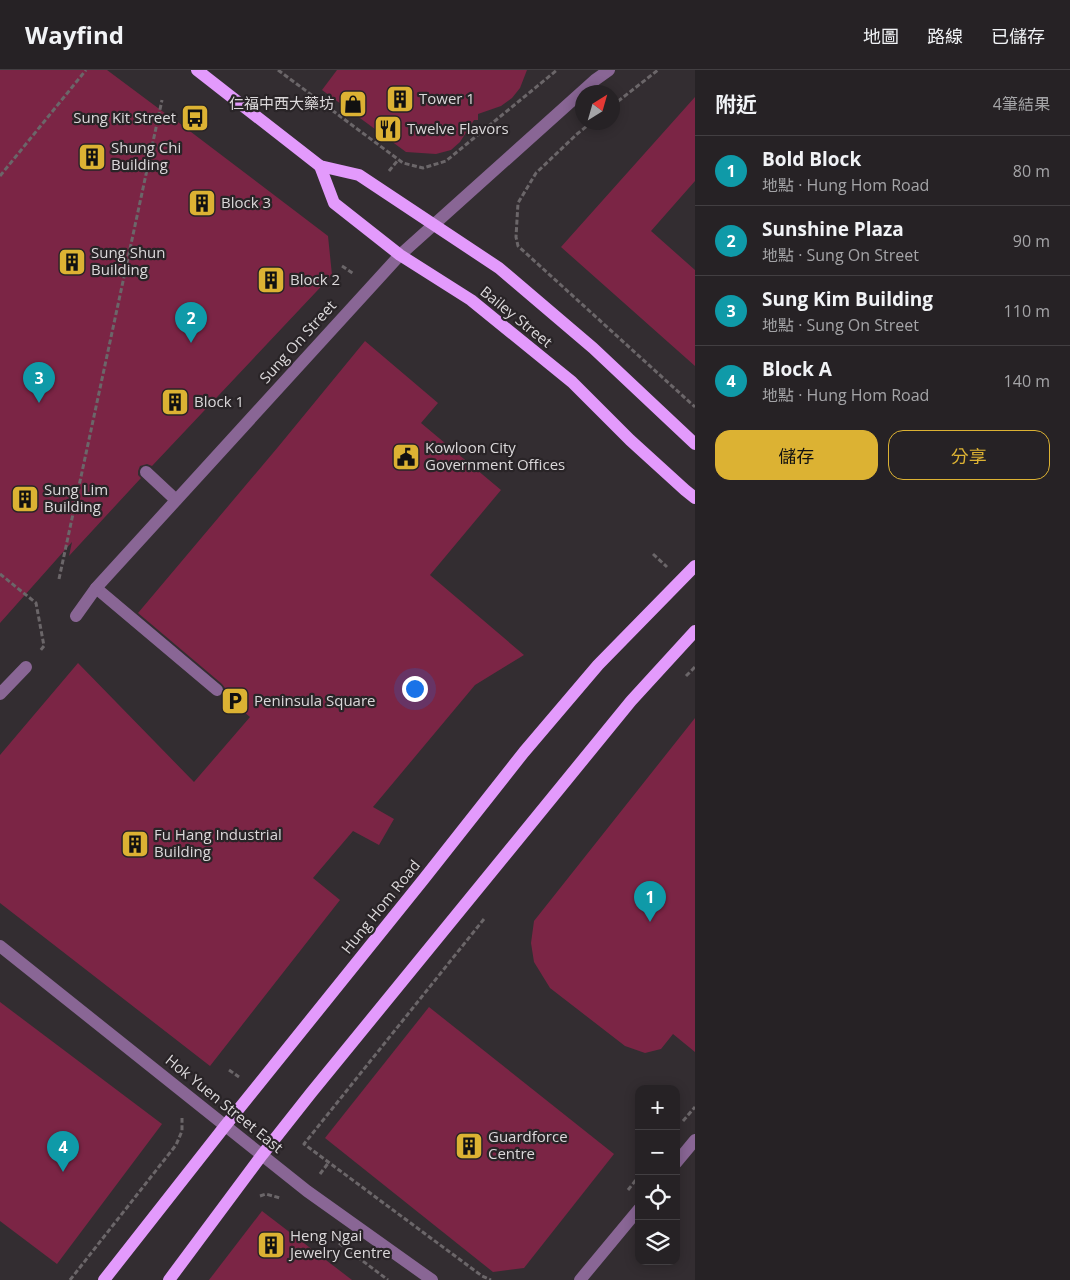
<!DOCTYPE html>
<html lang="zh-TW">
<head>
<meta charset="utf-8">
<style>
  :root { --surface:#262225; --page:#322f32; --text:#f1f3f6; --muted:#a4a4a7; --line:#423f42; --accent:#dcb233 }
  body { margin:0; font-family:"Open Sans","Noto Sans TC",sans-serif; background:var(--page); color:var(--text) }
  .controls { position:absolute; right:15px; bottom:15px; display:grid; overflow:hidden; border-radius:10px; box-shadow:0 2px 12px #0003 }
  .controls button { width:45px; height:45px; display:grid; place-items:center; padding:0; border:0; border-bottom:1px solid var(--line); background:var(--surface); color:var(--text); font:25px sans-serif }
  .compass { position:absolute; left:575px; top:15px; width:45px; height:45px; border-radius:50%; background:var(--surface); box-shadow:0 2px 12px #0003; rotate:37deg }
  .you { position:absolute; left:414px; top:618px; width:18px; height:18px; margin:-12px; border:4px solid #fff; border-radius:50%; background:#1a73e8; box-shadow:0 0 0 8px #1a73e833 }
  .badge { display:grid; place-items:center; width:32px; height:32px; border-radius:50%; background:var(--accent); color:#fff; font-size:16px; font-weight:700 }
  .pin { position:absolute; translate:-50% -41px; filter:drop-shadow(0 1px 2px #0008) }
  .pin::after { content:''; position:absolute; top:26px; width:18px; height:15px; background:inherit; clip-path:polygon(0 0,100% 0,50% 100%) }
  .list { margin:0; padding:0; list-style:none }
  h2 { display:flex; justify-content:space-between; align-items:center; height:65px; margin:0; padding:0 20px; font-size:21px }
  h2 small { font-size:16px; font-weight:400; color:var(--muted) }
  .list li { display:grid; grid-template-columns:32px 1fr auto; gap:15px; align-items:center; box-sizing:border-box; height:70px; padding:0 20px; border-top:1px solid var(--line) }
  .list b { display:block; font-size:19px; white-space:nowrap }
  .list p { margin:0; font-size:16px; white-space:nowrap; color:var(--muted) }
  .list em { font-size:16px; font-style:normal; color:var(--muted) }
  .actions { display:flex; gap:10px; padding:15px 20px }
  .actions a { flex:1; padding:11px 0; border:1px solid var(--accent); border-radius:15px; text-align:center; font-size:18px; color:var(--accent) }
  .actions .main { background:var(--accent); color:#111 }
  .icon { flex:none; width:28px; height:28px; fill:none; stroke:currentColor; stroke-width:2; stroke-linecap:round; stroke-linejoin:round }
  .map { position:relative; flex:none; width:695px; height:1210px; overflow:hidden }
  header { display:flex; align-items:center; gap:30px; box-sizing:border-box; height:70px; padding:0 25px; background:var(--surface); border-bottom:1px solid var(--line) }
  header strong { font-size:24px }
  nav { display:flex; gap:28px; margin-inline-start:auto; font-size:18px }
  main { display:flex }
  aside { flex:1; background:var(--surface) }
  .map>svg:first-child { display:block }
  .building { fill:#7b2545 }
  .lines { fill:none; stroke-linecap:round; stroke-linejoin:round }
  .path { stroke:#6b6669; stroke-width:3; stroke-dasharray:5 2.5; stroke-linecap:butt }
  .minor { stroke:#896695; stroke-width:12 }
  .major { stroke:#e39afc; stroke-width:12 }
  .labels { text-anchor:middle; stroke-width:4.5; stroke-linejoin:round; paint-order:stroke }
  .poi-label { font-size:15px; fill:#dbd8da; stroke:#292427; text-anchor:start }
  .street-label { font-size:15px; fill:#dbd8da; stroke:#292427 }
</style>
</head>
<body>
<header>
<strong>Wayfind</strong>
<nav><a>地圖</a><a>路線</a><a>已儲存</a></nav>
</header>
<main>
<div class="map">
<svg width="695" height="1210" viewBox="0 0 695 1210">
  <rect width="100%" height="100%" fill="#332d31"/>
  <g class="building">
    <polygon points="0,0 107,0 166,44 166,43 328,166 332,205 152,396 147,394 140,396 138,401 138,405 141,408 69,486 72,472 0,553"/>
    <polygon points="337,0 527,0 520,18 512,28 501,36 478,44 478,50 474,50 460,72 451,80 436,84 406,82 322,20"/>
    <polygon points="695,27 695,111 651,161 695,200 695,296 561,177"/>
    <polygon points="365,271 438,333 421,353 501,420 430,505 524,585 475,615 373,737 394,749 379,775 353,761 313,808 340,830 210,996 0,833 0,685 78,593 194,712 250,647 223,625 225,618 222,614 138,543 278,377"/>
    <polygon points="695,648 695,982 673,964 661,979 645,983 625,976 550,918 534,892 531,873 534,851"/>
    <polygon points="0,932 162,1054 57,1194 0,1151"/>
    <polygon points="429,937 614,1084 524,1198 493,1202 325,1068"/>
    <polygon points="262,1141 352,1210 209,1210"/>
  </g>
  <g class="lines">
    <g class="path">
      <polyline points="278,0 403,93 423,98 446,91 557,0"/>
      <polyline points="612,36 658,0"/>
      <polyline points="592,52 577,64 536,103 518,133 516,167 518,176 695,337"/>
      <polyline points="389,101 398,90"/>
      <polyline points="0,106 86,0"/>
      <polyline points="342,196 354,204"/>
      <polyline points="653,484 667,497"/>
      <polyline points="0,504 36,533 44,576 40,581"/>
      <polyline points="59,509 162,30"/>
      <polyline points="686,606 695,597"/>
      <polyline points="484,849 304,1074 482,1206 491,1210"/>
      <polyline points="229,1000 239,1007"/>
      <polyline points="683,1051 695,1037"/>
      <polyline points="320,1104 329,1092"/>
      <polyline points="628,1120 639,1106"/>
      <polyline points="260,1126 266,1124 280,1128"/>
      <polyline points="339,1173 388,1210"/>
      <polyline points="70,1210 176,1075 182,1061 182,1048"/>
    </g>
    <g class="minor">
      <polyline points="146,402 176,430"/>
      <polyline points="96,518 217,620"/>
      <polyline points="76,546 96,518 400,185 595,10 609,0"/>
      <polyline points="0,624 26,597"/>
      <polyline points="0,876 307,1121 432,1210"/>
      <polyline points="676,1093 695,1070"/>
      <polyline points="580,1210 639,1139"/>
    </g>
    <g class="major">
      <polyline points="197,0 320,96 359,105 499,198 593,278 695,374"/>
      <polyline points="320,96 334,133 400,185 471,230 572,312 630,370 685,420 695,428"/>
      <polyline points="104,1210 225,1056 423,810 524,682 598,595 695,496"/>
      <polyline points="169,1210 262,1085 311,1023 631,631 695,561"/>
    </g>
  </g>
  <defs>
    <g id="building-square" transform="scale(1.4375)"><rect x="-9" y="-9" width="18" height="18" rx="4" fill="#dcb233" stroke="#292427"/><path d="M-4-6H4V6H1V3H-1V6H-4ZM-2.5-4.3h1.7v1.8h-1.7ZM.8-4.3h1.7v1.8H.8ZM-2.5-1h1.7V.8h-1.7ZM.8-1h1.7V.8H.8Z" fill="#111"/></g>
    <g id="shop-square" transform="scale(1.4375)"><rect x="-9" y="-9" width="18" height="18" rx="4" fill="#dcb233" stroke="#292427"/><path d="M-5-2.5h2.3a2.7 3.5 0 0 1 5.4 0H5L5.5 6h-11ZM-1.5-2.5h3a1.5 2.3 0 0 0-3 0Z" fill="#111"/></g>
    <g id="bus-square" transform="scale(1.4375)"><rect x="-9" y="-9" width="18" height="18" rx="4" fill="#dcb233" stroke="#292427"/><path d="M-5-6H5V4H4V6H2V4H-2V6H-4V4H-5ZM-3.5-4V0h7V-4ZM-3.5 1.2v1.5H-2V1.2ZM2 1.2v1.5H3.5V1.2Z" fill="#111"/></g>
    <g id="restaurant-square" transform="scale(1.4375)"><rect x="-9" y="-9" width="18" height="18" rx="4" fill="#dcb233" stroke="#292427"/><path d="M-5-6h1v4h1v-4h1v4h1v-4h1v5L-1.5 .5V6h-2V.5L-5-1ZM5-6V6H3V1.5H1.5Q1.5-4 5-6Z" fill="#111"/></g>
    <g id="civic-square" transform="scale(1.4375)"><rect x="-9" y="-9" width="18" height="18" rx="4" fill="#dcb233" stroke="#292427"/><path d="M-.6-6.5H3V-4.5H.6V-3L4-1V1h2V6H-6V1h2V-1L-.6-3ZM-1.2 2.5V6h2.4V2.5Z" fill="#111"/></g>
    <g id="parking-square" transform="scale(1.4375)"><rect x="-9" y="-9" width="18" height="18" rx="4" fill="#dcb233" stroke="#292427"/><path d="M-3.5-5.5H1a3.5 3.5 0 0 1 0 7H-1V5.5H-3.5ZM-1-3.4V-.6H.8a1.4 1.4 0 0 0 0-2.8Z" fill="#111"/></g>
  </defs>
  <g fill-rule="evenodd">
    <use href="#building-square" x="400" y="29"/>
    <use href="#shop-square" x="353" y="34"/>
    <use href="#bus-square" x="195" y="48"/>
    <use href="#restaurant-square" x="388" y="59"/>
    <use href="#building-square" x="92" y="87"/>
    <use href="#building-square" x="202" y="133"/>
    <use href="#building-square" x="72" y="192"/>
    <use href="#building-square" x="271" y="210"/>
    <use href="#building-square" x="175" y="332"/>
    <use href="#civic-square" x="406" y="387"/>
    <use href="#building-square" x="25" y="429"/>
    <use href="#parking-square" x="235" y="631"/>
    <use href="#building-square" x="135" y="774"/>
    <use href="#building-square" x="469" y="1076"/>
    <use href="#building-square" x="271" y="1175"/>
  </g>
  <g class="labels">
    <g class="poi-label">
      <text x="419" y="34">Tower 1</text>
      <text x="334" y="39" text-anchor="end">仁福中西大藥坊</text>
      <text x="176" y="53" text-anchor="end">Sung Kit Street</text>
      <text x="407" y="64">Twelve Flavors</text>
      <text x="111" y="83">Shung Chi<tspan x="111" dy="17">Building</tspan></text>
      <text x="221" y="138">Block 3</text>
      <text x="91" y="188">Sung Shun<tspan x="91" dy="17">Building</tspan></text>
      <text x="290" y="215">Block 2</text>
      <text x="194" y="337">Block 1</text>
      <text x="425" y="383">Kowloon City<tspan x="425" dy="17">Government Offices</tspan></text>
      <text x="44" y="425">Sung Lim<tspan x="44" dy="17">Building</tspan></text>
      <text x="254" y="636">Peninsula Square</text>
      <text x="154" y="770">Fu Hang Industrial<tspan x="154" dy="17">Building</tspan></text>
      <text x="488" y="1072">Guardforce<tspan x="488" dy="17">Centre</tspan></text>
      <text x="290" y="1171">Heng Ngai<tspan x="290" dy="17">Jewelry Centre</tspan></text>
    </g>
    <g class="street-label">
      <text transform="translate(516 247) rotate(39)" y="5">Bailey Street</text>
      <text transform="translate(298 272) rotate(-48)" y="5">Sung On Street</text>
      <text transform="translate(381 837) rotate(-51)" y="5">Hung Hom Road</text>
      <text transform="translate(224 1034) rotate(39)" y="5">Hok Yuen Street East</text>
    </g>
  </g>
</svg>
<div class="controls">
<button>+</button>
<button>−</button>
<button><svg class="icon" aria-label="locate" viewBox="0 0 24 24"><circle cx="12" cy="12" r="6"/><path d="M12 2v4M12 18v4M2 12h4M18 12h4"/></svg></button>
<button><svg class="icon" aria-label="layers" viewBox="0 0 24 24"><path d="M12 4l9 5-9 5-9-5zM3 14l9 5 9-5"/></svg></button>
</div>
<svg class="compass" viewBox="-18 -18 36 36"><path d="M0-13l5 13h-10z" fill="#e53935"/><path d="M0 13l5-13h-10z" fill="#a4a4a7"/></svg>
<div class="you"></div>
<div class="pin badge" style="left:650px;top:852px;background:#0f9aa8">1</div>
<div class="pin badge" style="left:191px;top:273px;background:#0f9aa8">2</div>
<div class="pin badge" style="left:39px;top:333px;background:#0f9aa8">3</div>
<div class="pin badge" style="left:63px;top:1102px;background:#0f9aa8">4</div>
</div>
<aside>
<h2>附近<small>4筆結果</small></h2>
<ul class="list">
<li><span class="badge" style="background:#0f9aa8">1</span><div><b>Bold Block</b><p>地點 · Hung Hom Road</p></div><em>80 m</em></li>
<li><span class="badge" style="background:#0f9aa8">2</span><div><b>Sunshine Plaza</b><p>地點 · Sung On Street</p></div><em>90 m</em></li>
<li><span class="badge" style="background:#0f9aa8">3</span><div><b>Sung Kim Building</b><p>地點 · Sung On Street</p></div><em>110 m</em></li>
<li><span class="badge" style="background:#0f9aa8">4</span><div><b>Block A</b><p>地點 · Hung Hom Road</p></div><em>140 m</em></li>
</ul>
<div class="actions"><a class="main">儲存</a><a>分享</a></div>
</aside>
</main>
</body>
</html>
